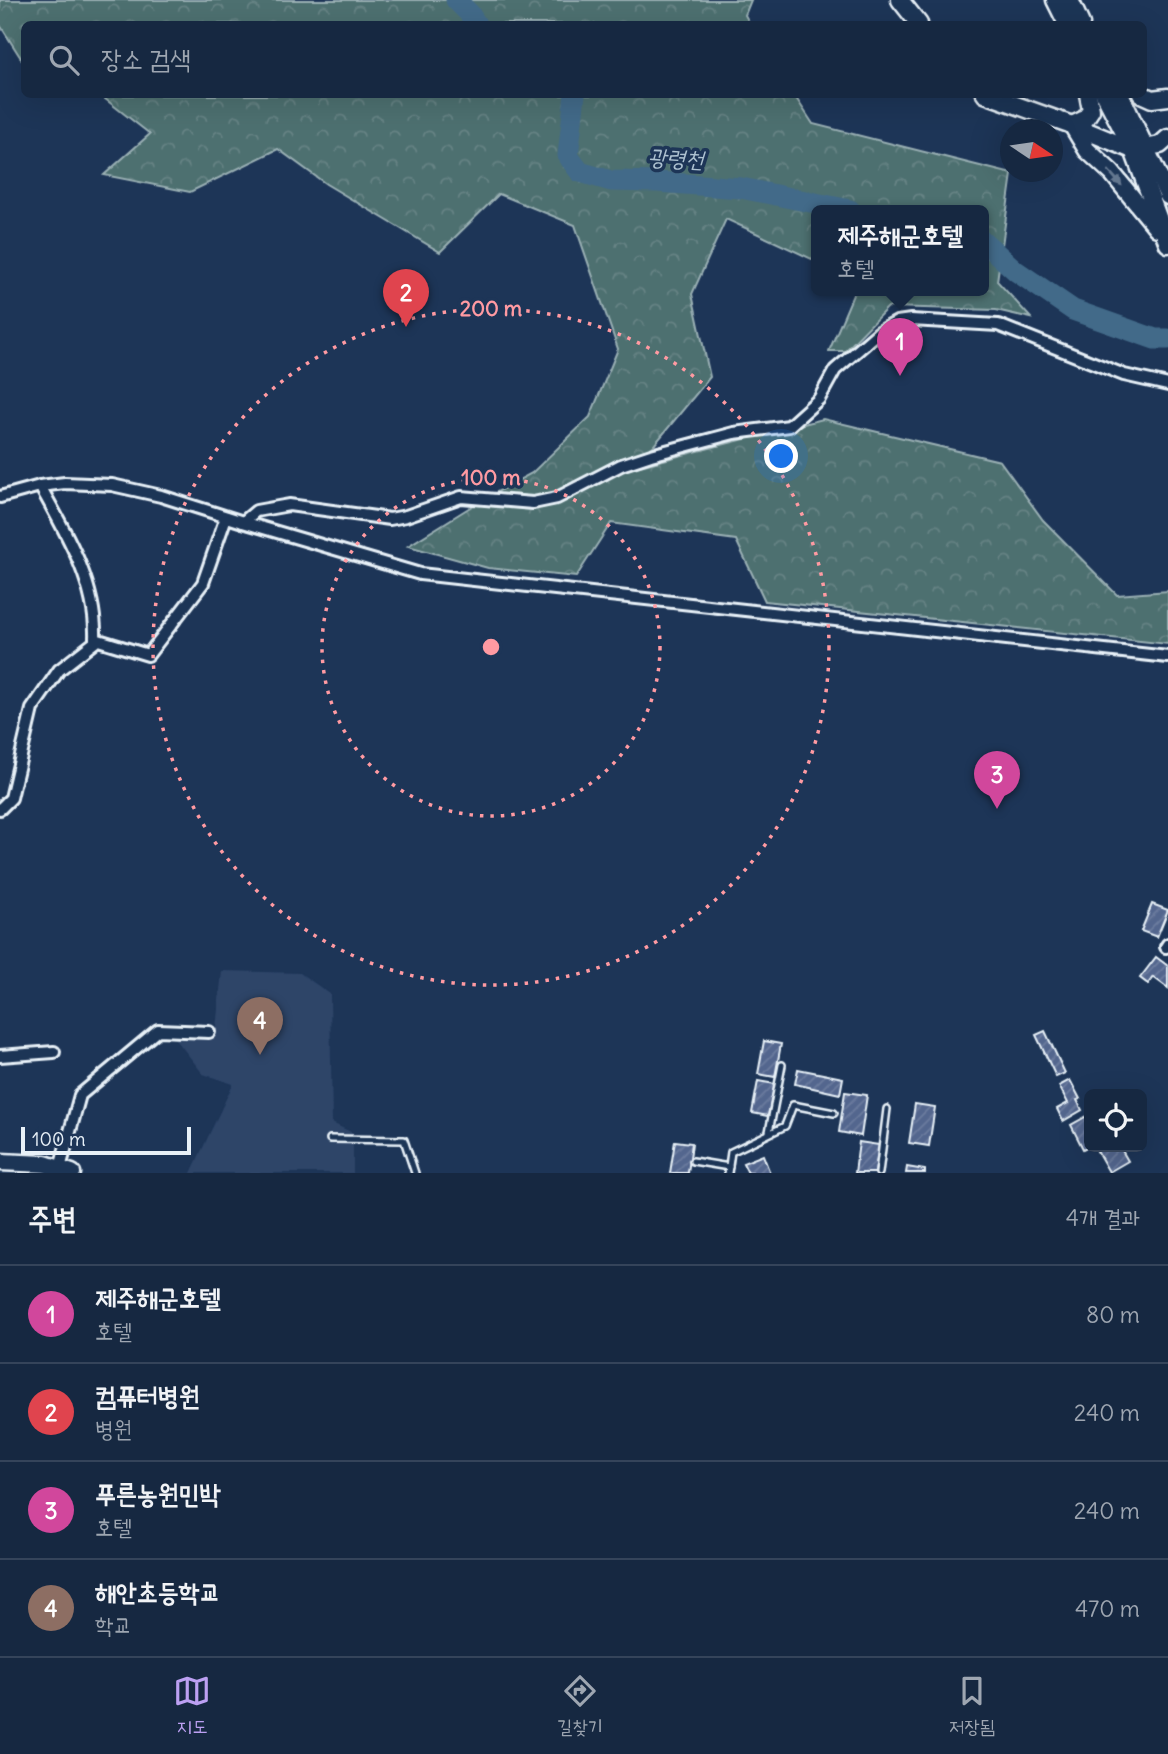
<!DOCTYPE html>
<html lang="ko">
<head>
<meta charset="utf-8">
<style>
  :root { --surface:#162841; --page:#1f3048; --text:#f1f3f6; --muted:#9ea6b1; --line:#35445a; --accent:#bca0f2 }
  body { margin:0; font-family:Delius,"Poor Story",sans-serif; background:var(--page); color:var(--text) }
  .controls { position:absolute; right:21px; bottom:21px; display:grid; overflow:hidden; border-radius:10px; box-shadow:0 7px 28px #0002 }
  .controls button { width:63px; height:63px; display:grid; place-items:center; padding:0; border:0; border-bottom:2px solid var(--line); background:var(--surface); color:var(--text); font:35px sans-serif }
  .compass { position:absolute; left:1000px; top:119px; width:63px; height:63px; border-radius:50%; background:var(--surface); box-shadow:0 7px 28px #0002; rotate:103deg }
  .scale { position:absolute; left:21px; bottom:18px; width:170px; box-sizing:border-box; padding-left:7px; border:4px solid #e8f1f8; border-top:0; font-size:19px; line-height:24px; white-space:nowrap; color:#e8f1f8; -webkit-text-stroke:5px #1d3557; paint-order:stroke }
  .you { position:absolute; left:782px; top:457px; width:24px; height:24px; margin:-18px; border:5px solid #fff; border-radius:50%; background:#1a73e8; box-shadow:0 0 0 10px #1a73e833 }
  .badge { display:grid; place-items:center; width:46px; height:46px; border-radius:50%; background:var(--accent); color:#fff; font-size:23px; font-weight:700 }
  .pin { position:absolute; translate:-50% -58px; filter:drop-shadow(0 2px 4px #0008) }
  .pin::after { content:''; position:absolute; top:37px; width:24px; height:21px; background:inherit; clip-path:polygon(0 0,100% 0,50% 100%) }
  .popup { position:absolute; left:811px; top:205px; width:178px; height:91px; box-sizing:border-box; display:grid; place-content:center; border-radius:10px; background:var(--surface); filter:drop-shadow(0 2px 5px #0005); font-size:23px; white-space:nowrap; color:var(--muted) }
  .popup b { font-size:26px; color:var(--text) }
  .popup::after { content:''; position:absolute; left:50%; top:100%; margin-left:-14px; border:14px solid transparent; border-top-color:var(--surface) }
  .list { margin:0; padding:0; list-style:none }
  h2 { display:flex; justify-content:space-between; align-items:center; height:91px; margin:0; padding:0 28px; font-size:30px }
  h2 small { font-size:23px; font-weight:400; color:var(--muted) }
  .list li { display:grid; grid-template-columns:46px 1fr auto; gap:21px; align-items:center; box-sizing:border-box; height:98px; padding:0 28px; border-top:2px solid var(--line) }
  .list b { display:block; font-size:26px; white-space:nowrap }
  .list p { margin:0; font-size:23px; white-space:nowrap; color:var(--muted) }
  .list em { font-size:23px; font-style:normal; color:var(--muted) }
  .icon { flex:none; width:38px; height:38px; fill:none; stroke:currentColor; stroke-width:2; stroke-linecap:round; stroke-linejoin:round }
  .map { position:relative; flex:none; width:1168px; height:1173px; overflow:hidden }
  .search { position:absolute; background:var(--surface); box-shadow:0 7px 28px #0002; left:21px; right:21px; top:21px; height:77px; display:flex; align-items:center; gap:18px; box-sizing:border-box; padding:0 24px; border-radius:10px; color:var(--muted); font-size:26px }
  .sheet { height:483px; background:var(--surface) }
  nav { display:flex; justify-content:space-around; align-items:center; box-sizing:border-box; height:98px; border-top:2px solid var(--line); background:var(--surface); font-size:19px; color:var(--muted) }
  nav a { display:grid; justify-items:center; gap:4px }
  nav .on { color:var(--accent) }
  .map>svg:first-child { display:block }
  .built { fill:#2d4468 }
  .forest { fill:url(#forest-crowns); stroke:#9ab0b4; stroke-width:2 }
  .lines { fill:none; stroke-linecap:round; stroke-linejoin:round }
  .river { stroke:#426b89; stroke-width:21 }
  .building { fill:url(#building-hatch); stroke:#e8f1f8; stroke-width:2 }
  .lane-casing { stroke:#e8f1f8; stroke-width:10 }
  .street-casing { stroke:#e8f1f8; stroke-width:16 }
  .secondary-casing { stroke:#e8f1f8; stroke-width:21 }
  .lane { stroke:#1d3557; stroke-width:5 }
  .street { stroke:#1d3557; stroke-width:10 }
  .secondary { stroke:#1d3557; stroke-width:16 }
  .oneway { fill:#64778f }
  .ring { fill:none; stroke:#ff9aa2; stroke-width:3.5; stroke-dasharray:3.5 7 }
  .labels { text-anchor:middle; stroke-width:7; stroke-linejoin:round; paint-order:stroke }
  .water-label { font-size:23px; font-style:italic; fill:#aec2d1; stroke:#1d3557 }
  .centre { fill:#ff9aa2; stroke:#1d3557; stroke-width:3.5 }
  .ring-label { font-size:21px; text-anchor:middle; font-weight:bold; fill:#ff9aa2; stroke:#1d3557; stroke-width:7; stroke-linejoin:round; paint-order:stroke }
</style>
</head>
<body>
<div class="map">
<svg width="1168" height="1173" viewBox="0 0 1168 1173">
  <defs>
    <pattern id="forest-crowns" width="20" height="18" patternUnits="userSpaceOnUse" patternTransform="scale(1.75)"><rect width="20" height="18" fill="#4d6f70"/><path d="M2 6a3 3 0 1 1 6 0M12 15a3 3 0 1 1 6 0" fill="none" stroke="#678485"/></pattern>
    <pattern id="building-hatch" width="6" height="6" patternUnits="userSpaceOnUse" patternTransform="scale(1.75)"><rect width="6" height="6" fill="#53668e"/><path d="M-1 1l2-2M0 6l6-6M5 7l2-2" fill="none" stroke="#6c7c9f"/></pattern>
  </defs>
  <rect width="100%" height="100%" fill="#1d3557"/>
  <filter id="ink" filterUnits="userSpaceOnUse"><feTurbulence type="fractalNoise" baseFrequency=".0143" numOctaves="2"/><feDisplacementMap in="SourceGraphic" scale="14" xChannelSelector="R" yChannelSelector="G"/><feConvolveMatrix kernelMatrix="1 2 1 2 8 2 1 2 1" color-interpolation-filters="sRGB"/></filter>
  <g filter="url(#ink)">
    <polygon class="built" points="222,971 300,973 330,994 332,1123 353,1133 353,1173 191,1173 233,1084 203,1074 174,1037 216,1028"/>
    <g class="forest">
      <polygon points="0,0 751,0 745,15 750,24 24,24 24,63 0,25"/>
      <polygon points="100,95 794,95 813,124 1012,174 997,281 1031,318 996,310 888,307 845,351 829,351 855,290 984,290 984,210 816,210 816,261 726,219 692,294 710,377 636,467 823,419 1000,461 1043,520 1117,595 1168,591 1168,644 765,601 736,540 611,523 576,577 488,568 408,546 480,501 532,473 590,417 618,349 575,225 499,194 440,252 326,184 278,149 190,192 104,175 150,134"/>
    </g>
    <g class="lines">
      <g class="river">
        <polyline points="456,0 469,13 476,24"/>
        <polyline points="575,94 568,156 580,172 611,181 657,182 741,188 850,210"/>
        <polyline points="984,242 1016,271 1073,310 1155,339 1168,339"/>
      </g>
    </g>
    <g class="building">
      <polygon points="1152,904 1168,910 1157,937 1141,931"/>
      <polygon points="1156,957 1168,966 1168,988 1153,977 1148,984 1140,978"/>
      <polygon points="1045,1031 1065,1073 1056,1077 1036,1035"/>
      <polygon points="764,1041 781,1044 775,1077 758,1074"/>
      <polygon points="798,1069 843,1078 840,1094 795,1084"/>
      <polygon points="1070,1080 1080,1099 1077,1100 1082,1110 1063,1121 1057,1109 1068,1103 1059,1086"/>
      <polygon points="758,1081 775,1084 768,1116 752,1113"/>
      <polygon points="845,1092 867,1095 861,1136 839,1132"/>
      <polygon points="915,1104 935,1107 929,1146 909,1143"/>
      <polygon points="1089,1115 1089,1146 1083,1149 1071,1125"/>
      <polygon points="675,1141 692,1143 688,1173 670,1173"/>
      <polygon points="859,1142 879,1145 875,1173 855,1173"/>
      <polygon points="1104,1147 1120,1147 1128,1161 1109,1172 1097,1151"/>
      <polygon points="763,1155 770,1173 748,1173 743,1163"/>
      <polygon points="907,1167 925,1170 925,1173 906,1173"/>
    </g>
    <g class="lines">
      <g class="lane-casing">
        <g id="lane">
          <polyline points="769,1132 782,1065"/>
          <polyline points="330,1139 404,1140 415,1173"/>
          <polyline points="693,1161 729,1167"/>
          <polyline points="728,1173 731,1152 785,1126 793,1105 834,1113"/>
          <polyline points="879,1173 887,1109"/>
        </g>
      </g>
      <g class="street-casing">
        <g id="street">
          <path d="M40,486C66,533 97,584 95,639"/>
          <polyline points="0,497 40,486 65,483 112,485 161,496 243,522 420,574 1168,657"/>
          <polyline points="243,522 256,511 289,505 390,519 406,516 461,497 533,503 557,498 621,465 651,455 734,433 789,426 819,399 835,370 879,332 897,322 911,320 998,325 1124,375 1168,385"/>
          <polyline points="95,639 148,655 203,583 226,517"/>
          <polyline points="0,809 11,798 32,709 59,670 95,642 95,639"/>
          <polyline points="1166,947 1168,944"/>
          <polyline points="0,1056 54,1052"/>
          <polyline points="60,1168 80,1095 158,1030 209,1032"/>
        </g>
      </g>
      <g class="secondary-casing">
        <g id="secondary">
          <polyline points="900,0 919,24"/>
          <polyline points="1055,0 1067,24"/>
          <polyline points="1070,0 1081,24"/>
          <polyline points="985,94 1072,125 1133,150"/>
          <polyline points="1104,94 1133,150 1168,244"/>
          <polyline points="1120,94 1168,196"/>
          <polyline points="1141,94 1152,99 1168,97"/>
          <polyline points="1072,125 1087,150 1112,173 1157,228"/>
          <polyline points="1072,125 1085,119 1091,110 1088,94"/>
          <polyline points="1139,149 1160,145 1168,138"/>
          <polyline points="0,1162 45,1164 72,1173"/>
        </g>
      </g>
      <use href="#lane" class="lane"/>
      <use href="#street" class="street"/>
      <use href="#secondary" class="secondary"/>
    </g>
    <defs><path id="oneway-solid" d="M-6-.8H1V-3.2L6.5 0L1 3.2V.8H-6Z" transform="scale(1.75)"/></defs>
    <use class="oneway" href="#oneway-solid" transform="translate(1115 178) rotate(48)"/>
  </g>
  <g class="ring">
    <circle cx="491" cy="647" r="169"/>
    <circle cx="491" cy="647" r="338"/>
  </g>
  <g class="labels">
    <g class="water-label">
      <text transform="translate(676 158) rotate(3)" y="8">광령천</text>
    </g>
  </g>
  <circle cx="491" cy="647" r="10" class="centre"/>
  <g class="ring-label">
    <text x="491" y="316">200 m</text>
    <text x="491" y="485">100 m</text>
  </g>
</svg>
<div class="controls">
<button><svg class="icon" aria-label="locate" viewBox="0 0 24 24"><circle cx="12" cy="12" r="6"/><path d="M12 2v4M12 18v4M2 12h4M18 12h4"/></svg></button>
</div>
<svg class="compass" viewBox="-18 -18 36 36"><path d="M0-13l5 13h-10z" fill="#e53935"/><path d="M0 13l5-13h-10z" fill="#9ea6b1"/></svg>
<div class="scale">100 m</div>
<div class="you"></div>
<div class="pin badge" style="left:900px;top:376px;background:#d1479c">1</div>
<div class="popup"><b>제주해군호텔</b>호텔</div>
<div class="pin badge" style="left:406px;top:327px;background:#e0444e">2</div>
<div class="pin badge" style="left:997px;top:809px;background:#d1479c">3</div>
<div class="pin badge" style="left:260px;top:1055px;background:#8d6e63">4</div>
<div class="search"><svg class="icon" aria-label="search" viewBox="0 0 24 24"><circle cx="10" cy="10" r="6"/><path d="M15 15l6 6"/></svg>장소 검색</div>
</div>
<section class="sheet">
<h2>주변<small>4개 결과</small></h2>
<ul class="list">
<li><span class="badge" style="background:#d1479c">1</span><div><b>제주해군호텔</b><p>호텔</p></div><em>80 m</em></li>
<li><span class="badge" style="background:#e0444e">2</span><div><b>컴퓨터병원</b><p>병원</p></div><em>240 m</em></li>
<li><span class="badge" style="background:#d1479c">3</span><div><b>푸른농원민박</b><p>호텔</p></div><em>240 m</em></li>
<li><span class="badge" style="background:#8d6e63">4</span><div><b>해안초등학교</b><p>학교</p></div><em>470 m</em></li>
</ul>
</section>
<nav>
<a class="on"><svg class="icon" aria-label="map" viewBox="0 0 24 24"><path d="M3 6l6-2 6 2 6-2v14l-6 2-6-2-6 2zM9 4v14M15 6v14"/></svg>지도</a>
<a><svg class="icon" aria-label="directions" viewBox="0 0 24 24"><path d="M12 3l9 9-9 9-9-9zM9 14v-3h6M13 9l2 2-2 2"/></svg>길찾기</a>
<a><svg class="icon" aria-label="saved" viewBox="0 0 24 24"><path d="M7 4h10v16l-5-4-5 4z"/></svg>저장됨</a>
</nav>
</body>
</html>
